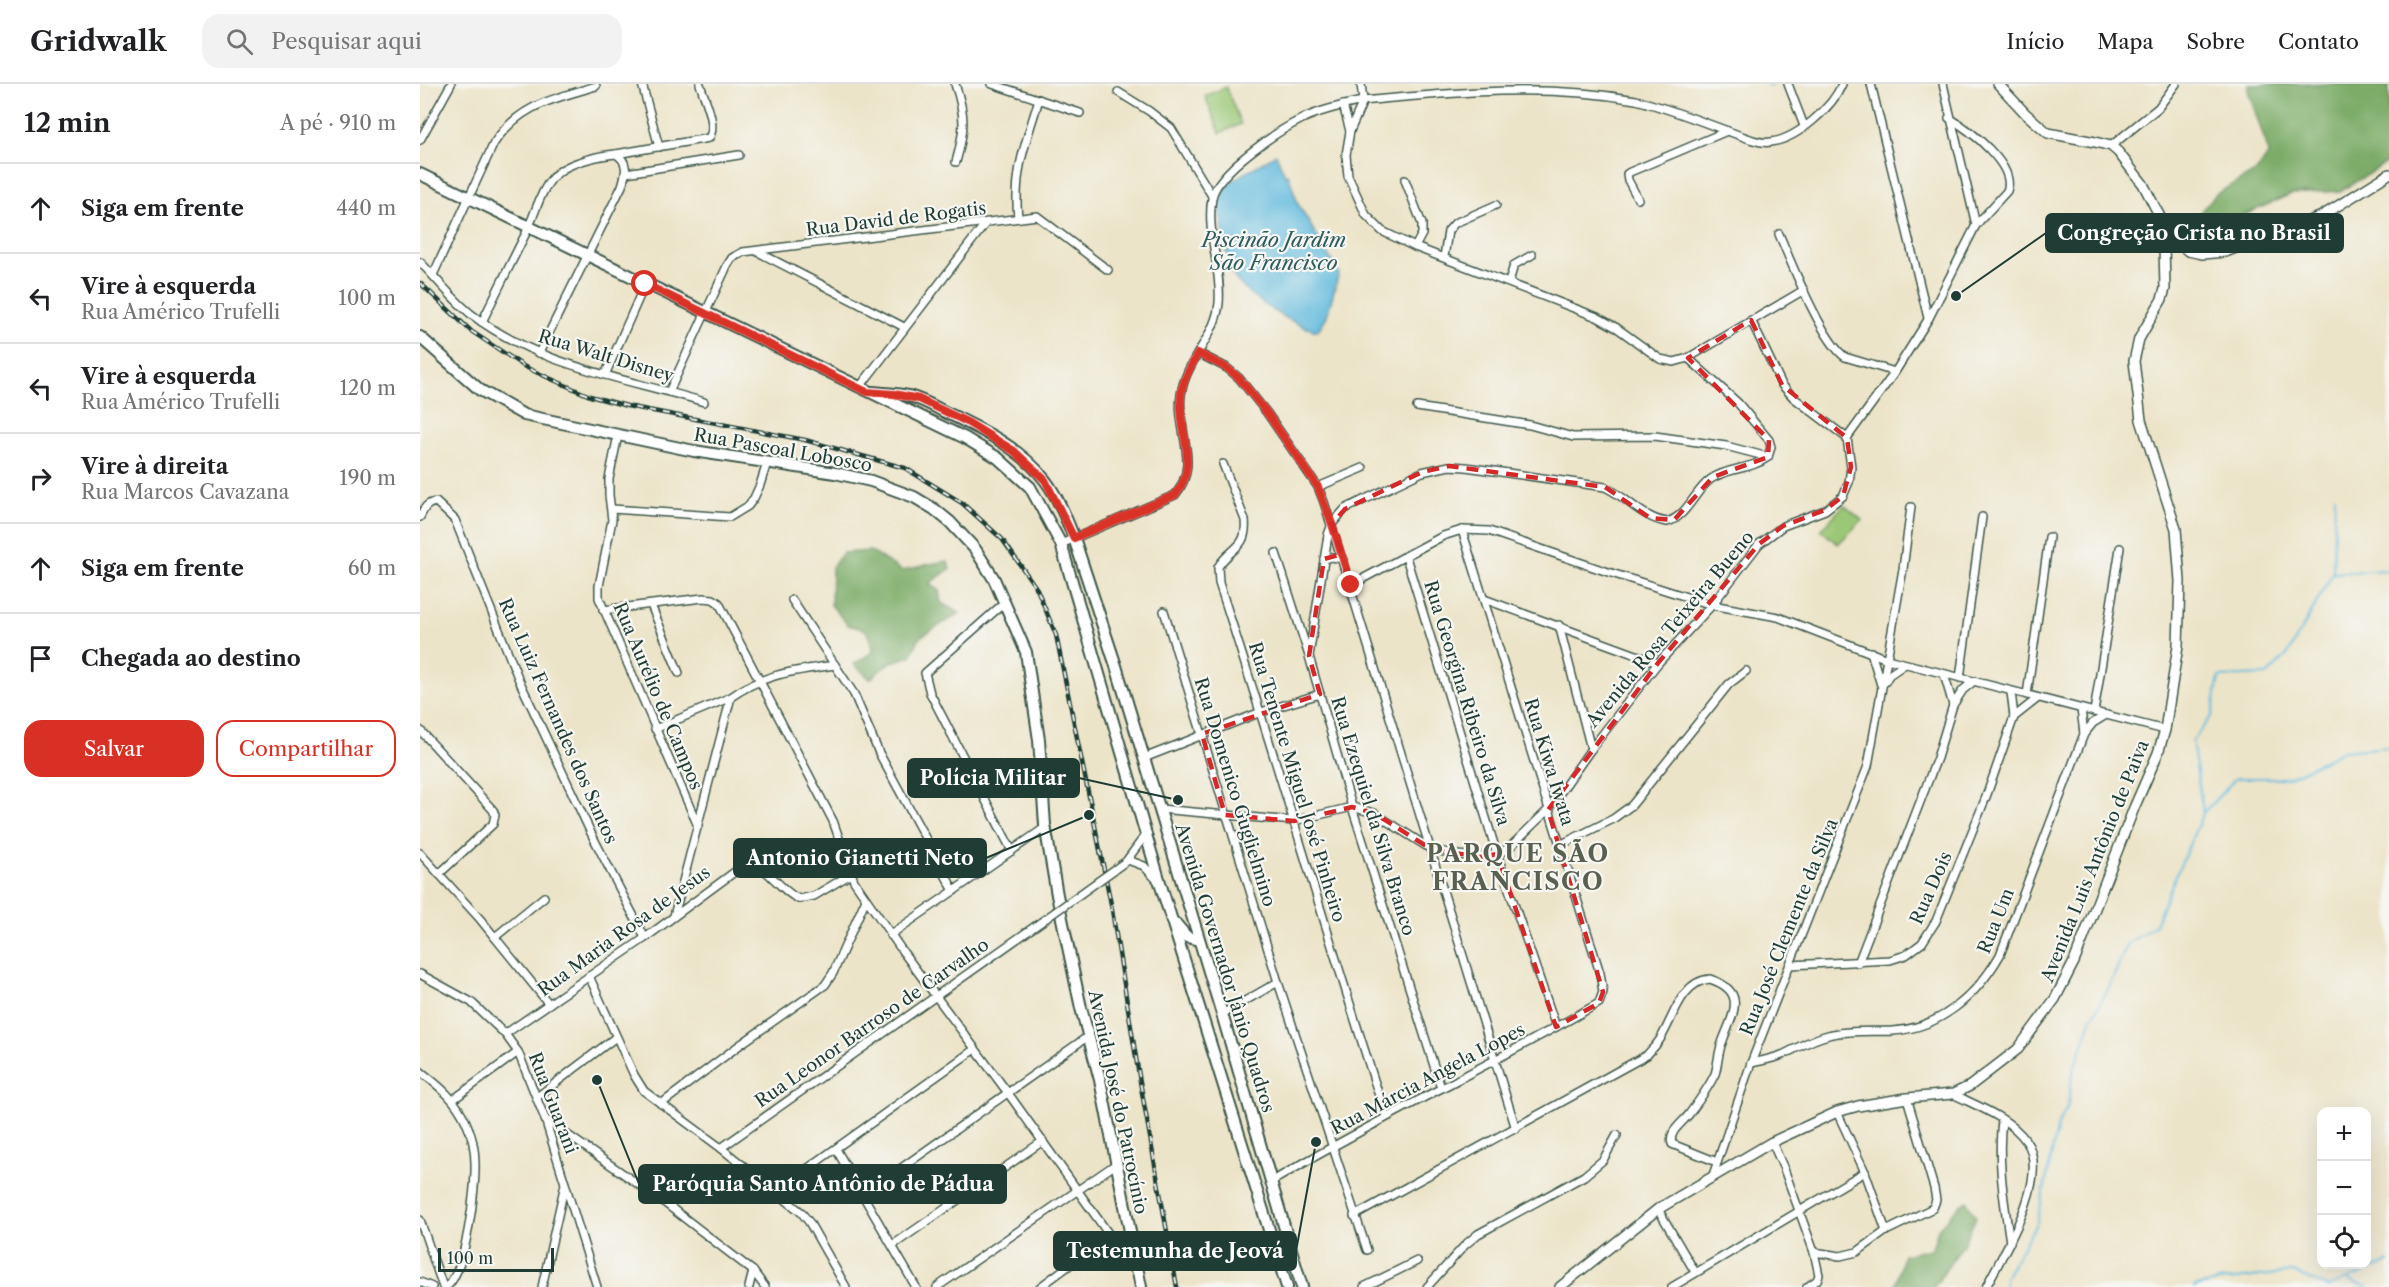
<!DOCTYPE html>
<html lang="pt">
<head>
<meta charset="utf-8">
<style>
  :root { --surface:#fff; --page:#f2f2f2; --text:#202124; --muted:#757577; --line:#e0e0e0; --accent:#d93025 }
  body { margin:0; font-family:"Libre Caslon Text",serif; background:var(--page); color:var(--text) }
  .controls { position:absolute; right:18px; bottom:18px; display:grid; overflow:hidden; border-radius:12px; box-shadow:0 6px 24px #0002 }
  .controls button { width:54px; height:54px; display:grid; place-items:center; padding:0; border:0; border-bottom:2px solid var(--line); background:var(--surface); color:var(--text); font:30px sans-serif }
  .scale { position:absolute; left:18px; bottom:15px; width:116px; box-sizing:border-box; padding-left:6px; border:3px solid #1f3d34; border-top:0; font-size:16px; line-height:21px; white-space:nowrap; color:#1f3d34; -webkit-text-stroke:4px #f6f6f2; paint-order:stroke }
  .stop { position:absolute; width:18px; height:18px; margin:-14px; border:4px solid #d93025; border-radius:50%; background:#fff }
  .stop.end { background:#d93025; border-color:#fff; box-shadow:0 2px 6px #0008 }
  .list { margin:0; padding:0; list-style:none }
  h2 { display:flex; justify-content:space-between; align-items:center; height:78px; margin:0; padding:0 24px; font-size:26px }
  h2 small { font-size:20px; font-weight:400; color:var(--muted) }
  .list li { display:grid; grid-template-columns:39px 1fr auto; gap:18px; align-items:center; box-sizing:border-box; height:90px; padding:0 24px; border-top:2px solid var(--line) }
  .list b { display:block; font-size:22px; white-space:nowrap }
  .list p { margin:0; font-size:20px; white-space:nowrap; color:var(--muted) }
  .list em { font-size:20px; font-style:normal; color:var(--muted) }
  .actions { display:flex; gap:12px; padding:18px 24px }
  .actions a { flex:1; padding:14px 0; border:2px solid var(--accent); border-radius:18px; text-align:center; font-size:21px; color:var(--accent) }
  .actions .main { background:var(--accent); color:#fff }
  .icon { flex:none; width:33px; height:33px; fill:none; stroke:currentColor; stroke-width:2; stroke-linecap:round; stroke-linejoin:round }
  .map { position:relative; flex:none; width:1969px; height:1203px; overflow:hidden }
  header { display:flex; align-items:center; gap:36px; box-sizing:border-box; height:84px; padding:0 30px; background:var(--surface); border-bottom:2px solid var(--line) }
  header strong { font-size:28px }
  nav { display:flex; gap:33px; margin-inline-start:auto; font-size:21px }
  .search { width:420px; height:54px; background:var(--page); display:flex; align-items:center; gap:15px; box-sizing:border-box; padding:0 21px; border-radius:18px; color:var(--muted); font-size:22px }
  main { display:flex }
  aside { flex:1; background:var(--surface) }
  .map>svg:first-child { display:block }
  .green { fill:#9bc876; stroke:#5d8255; stroke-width:1.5 }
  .forest { fill:#7cac67; stroke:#4e744e; stroke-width:1.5 }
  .water { fill:#5fb9dd; stroke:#3f7b88; stroke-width:1.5 }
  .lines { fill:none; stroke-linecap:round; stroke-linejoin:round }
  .stream { stroke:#5fb9dd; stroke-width:2 }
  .minor-casing { stroke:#3e564a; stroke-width:10 }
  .tertiary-casing { stroke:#3e564a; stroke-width:12 }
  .secondary-casing { stroke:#3e564a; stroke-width:14 }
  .minor { stroke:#fff; stroke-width:7 }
  .tertiary { stroke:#fff; stroke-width:9 }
  .secondary { stroke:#fff; stroke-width:10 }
  .rail-casing { stroke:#1f3d34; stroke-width:4.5 }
  .rail { stroke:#f6f6f2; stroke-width:2; stroke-dasharray:7; stroke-linecap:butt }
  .minor-bridge-casing { stroke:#3e564a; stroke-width:10; stroke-linecap:butt }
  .minor-bridge { stroke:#fff; stroke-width:7 }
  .route { stroke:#d93025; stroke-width:8 }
  .marked { fill:none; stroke:#d62828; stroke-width:4.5; stroke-dasharray:12 8; stroke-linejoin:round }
  .labels { text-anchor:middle; stroke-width:4.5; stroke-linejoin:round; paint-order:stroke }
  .street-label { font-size:18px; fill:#1f3d34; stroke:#f6f6f2 }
  .water-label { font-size:20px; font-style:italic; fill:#2f5c5e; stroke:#f6f6f2 }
  .district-label { font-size:24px; font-weight:bold; letter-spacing:1.5px; fill:#5a604f; stroke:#f6f6f2 }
  .leader { fill:none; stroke:#1f3d34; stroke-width:2 }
  .callout-dot { fill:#1f3d34; stroke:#f6f6f2; stroke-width:2 }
  .callout { fill:#1f3d34; stroke:#1f3d34; stroke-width:2 }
  .callout-label { font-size:20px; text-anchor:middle; font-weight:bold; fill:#fff }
</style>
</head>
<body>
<header>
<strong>Gridwalk</strong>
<div class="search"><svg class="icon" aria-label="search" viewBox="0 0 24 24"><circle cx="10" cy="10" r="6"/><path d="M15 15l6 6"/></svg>Pesquisar aqui</div>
<nav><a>Início</a><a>Mapa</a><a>Sobre</a><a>Contato</a></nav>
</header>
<main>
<aside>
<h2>12 min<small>A pé · 910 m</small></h2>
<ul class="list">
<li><svg class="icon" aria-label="ahead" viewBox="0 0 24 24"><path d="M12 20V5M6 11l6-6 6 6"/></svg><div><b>Siga em frente</b></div><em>440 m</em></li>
<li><svg class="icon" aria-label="left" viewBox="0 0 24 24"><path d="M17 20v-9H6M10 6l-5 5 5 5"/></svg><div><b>Vire à esquerda</b><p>Rua Américo Trufelli</p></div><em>100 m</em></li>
<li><svg class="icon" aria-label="left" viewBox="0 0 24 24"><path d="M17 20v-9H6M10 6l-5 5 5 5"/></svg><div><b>Vire à esquerda</b><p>Rua Américo Trufelli</p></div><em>120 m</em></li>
<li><svg class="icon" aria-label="right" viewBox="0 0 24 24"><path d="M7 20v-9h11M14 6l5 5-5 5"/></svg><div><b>Vire à direita</b><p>Rua Marcos Cavazana</p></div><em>190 m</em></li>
<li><svg class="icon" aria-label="ahead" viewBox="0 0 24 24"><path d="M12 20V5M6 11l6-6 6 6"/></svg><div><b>Siga em frente</b></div><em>60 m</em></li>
<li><svg class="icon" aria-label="arrive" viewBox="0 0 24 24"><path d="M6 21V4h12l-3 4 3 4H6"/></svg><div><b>Chegada ao destino</b></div></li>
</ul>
<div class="actions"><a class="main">Salvar</a><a>Compartilhar</a></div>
</aside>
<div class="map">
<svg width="1969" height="1203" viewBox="0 0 1969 1203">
  <rect width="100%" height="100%" fill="#f6f6f2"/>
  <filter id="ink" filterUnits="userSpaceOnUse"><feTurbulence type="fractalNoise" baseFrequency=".0167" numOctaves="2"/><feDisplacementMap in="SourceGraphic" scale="12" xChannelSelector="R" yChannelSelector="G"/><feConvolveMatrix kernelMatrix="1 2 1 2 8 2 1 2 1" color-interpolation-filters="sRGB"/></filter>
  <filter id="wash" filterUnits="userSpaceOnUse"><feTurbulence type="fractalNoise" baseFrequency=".008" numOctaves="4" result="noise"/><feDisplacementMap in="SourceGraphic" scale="24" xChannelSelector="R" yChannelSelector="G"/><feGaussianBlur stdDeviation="1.35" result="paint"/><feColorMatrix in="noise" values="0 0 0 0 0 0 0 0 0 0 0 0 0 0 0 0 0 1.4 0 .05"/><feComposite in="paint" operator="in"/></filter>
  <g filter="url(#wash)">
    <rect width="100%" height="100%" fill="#ece4c8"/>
    <g class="green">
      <polygon points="806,3 821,40 800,49 785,12"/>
      <polygon points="1424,421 1442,436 1418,460 1401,446"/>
    </g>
    <g class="forest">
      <polygon points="1829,0 1969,0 1969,77 1921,107 1871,110 1811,137 1787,139 1781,127 1796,110 1837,87 1849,69 1828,7"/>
      <polygon points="450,467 482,487 509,480 528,477 530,485 509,500 519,506 521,519 540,529 500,553 491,572 469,579 450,595 434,580 454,567 446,546 428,541 411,521 412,483 423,469"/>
      <polygon points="1547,1117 1556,1133 1543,1161 1514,1203 1475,1203 1483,1171 1512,1165 1518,1145 1539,1122"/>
    </g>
    <path class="water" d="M856,70L865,91L868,90L878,120L919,189L907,232L898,247C875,242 825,212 813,191C807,181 801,131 798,117L809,99Z"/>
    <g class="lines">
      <g class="stream">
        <polyline points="1346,0 1352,2"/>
        <polyline points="1913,489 1969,486"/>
        <polyline points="1783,727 1772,657 1792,632 1799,593 1847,591 1868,570 1913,489 1915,412"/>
        <polyline points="1927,1196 1947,1203"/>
        <polyline points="1584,1203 1586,1192 1617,1138 1638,1041 1648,1021 1652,992 1671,936 1689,903 1708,859 1734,842 1783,729 1816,694 1868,694 1923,667 1969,663"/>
        <polyline points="1774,1203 1799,1197 1873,1188 1908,1203 1969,1178"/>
      </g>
    </g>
  </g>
  <g filter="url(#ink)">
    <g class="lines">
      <g class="minor-casing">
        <g id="minor">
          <polyline points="222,0 239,63"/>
          <path d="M535,0C546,32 545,46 536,78"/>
          <polyline points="572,0 660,29"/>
          <polyline points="941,0 943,17 930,47 926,71 928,92 946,131 962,147 995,163 1177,233 1197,244 1240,275 1254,278 1268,274 1384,206"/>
          <polyline points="1368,0 1384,42"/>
          <polyline points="1451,0 1508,234"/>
          <polyline points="1523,0 1556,141"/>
          <polyline points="698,8 729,27 751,44 792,112"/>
          <polyline points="923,21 930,47"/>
          <polyline points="0,56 31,0"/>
          <polyline points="1691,62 1738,24 1756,0"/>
          <path d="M196,70L289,54C298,41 284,14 280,0"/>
          <polyline points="206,89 319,71"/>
          <polyline points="985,96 1002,140 1002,150 995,163"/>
          <polyline points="1218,115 1208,96 1207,90 1210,88 1307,47"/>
          <path d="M598,134C593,87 606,59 619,15"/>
          <path d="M1359,150C1371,178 1402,257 1425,273L1475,288"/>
          <polyline points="336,167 484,243"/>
          <polyline points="1024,173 1028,147 1035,139 1076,121"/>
          <path d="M0,178C17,195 32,215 51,230C118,282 205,294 284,318"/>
          <path d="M13,191L74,59C100,20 134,15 176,2"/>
          <polyline points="1089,198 1094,181 1112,171"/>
          <polyline points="1331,236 1362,301 1374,314 1427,354"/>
          <path d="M62,238C77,207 92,177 107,147C116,128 122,99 140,87C152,78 181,71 196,70C209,78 206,89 202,102L119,269"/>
          <polyline points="778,269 807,284 819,294 847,329 898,403 904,418 1096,1045"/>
          <polyline points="185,291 225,200"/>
          <polyline points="439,304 565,140"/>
          <polyline points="249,308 307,182 312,174 323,168 617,132 688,186"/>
          <polyline points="997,323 1110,341 1153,353 1235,352 1306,362 1348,373"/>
          <polyline points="198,351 189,395 189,411 192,436 179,502 179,514 278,742"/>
          <path d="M803,380L825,436C828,465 810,463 798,483L799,499C857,676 908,856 966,1033"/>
          <polyline points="898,403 943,384"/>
          <polyline points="192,425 310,433 328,422 334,414 340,401 347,379"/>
          <path d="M0,433C4,425 6,419 16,418L35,436L99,596L171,749L225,854"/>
          <path d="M641,460L755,411C781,380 756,347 761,311C765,277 796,253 799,219C802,184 786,149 792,114C797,87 858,47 882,35C901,26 923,21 943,17C1034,8 1126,0 1216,16C1256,26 1294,43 1333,56C1339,58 1345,59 1351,58C1377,55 1413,23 1422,0"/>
          <polyline points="856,469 889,572 932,723 1021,1004"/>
          <polyline points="986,473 1077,770 1136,943"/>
          <polyline points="904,475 912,473 923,475"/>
          <polyline points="931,501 1023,452 1042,446 1069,447 1182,486 1292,521 1358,533 1467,575 1745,646"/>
          <polyline points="1064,515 1238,579"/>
          <polyline points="372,516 434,610 459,669 534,807"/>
          <polyline points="584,519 505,589 510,609 592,767"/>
          <polyline points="231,521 259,589"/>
          <polyline points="183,526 283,514 293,515 299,519 413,737 434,797 483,868 588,1009 715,1187"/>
          <polyline points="744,527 858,898 947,1166"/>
          <polyline points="1139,541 1171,665"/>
          <polyline points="1451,568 1461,601"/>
          <path d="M889,572L908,451L912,440L925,425L1002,388L1029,382L1046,383L1185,403C1207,413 1223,435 1247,438C1268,432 1274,407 1291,395C1308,383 1331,386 1348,373L1351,363L1349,356L1318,319L1268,274"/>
          <polyline points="1524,590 1533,621"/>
          <polyline points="1540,594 1562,433"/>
          <polyline points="1465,598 1469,591 1485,580"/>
          <polyline points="1607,611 1629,453"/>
          <polyline points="1661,625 1664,650"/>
          <polyline points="1674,628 1700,464"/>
          <polyline points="1594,633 1618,614"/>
          <polyline points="235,645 311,613"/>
          <polyline points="0,646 73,726 75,731 73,740 19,790"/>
          <polyline points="724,674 841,628 900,610"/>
          <path d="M740,725L874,737L932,723L954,729L1011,765L1037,771L1060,773L1077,770L1089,764L1128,726L1171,665L1238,579L1292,521L1339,460L1363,442L1405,426L1423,412L1429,398L1431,383L1427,354L1475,288L1509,234L1556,141L1587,107C1597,82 1549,45 1529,34"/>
          <polyline points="1140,761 1193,735 1212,721 1309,600 1326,587"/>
          <polyline points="0,769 60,835 129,920"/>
          <polyline points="707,776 727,749"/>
          <polyline points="708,776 724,782 737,796"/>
          <path d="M254,832L311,613C345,589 375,587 415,581"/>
          <polyline points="470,851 626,743"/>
          <polyline points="75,853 124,813"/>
          <polyline points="1438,879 1517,674 1533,621 1543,606 1554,597"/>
          <polyline points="1370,881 1470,876 1486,871 1502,859 1516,837 1566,713 1594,633 1591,608"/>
          <polyline points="0,890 51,918 85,950 98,968 125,1035 177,1203"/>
          <polyline points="169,892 214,991 224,1007 301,1064 381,1128 389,1138 426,1203"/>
          <polyline points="802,930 858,898"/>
          <path d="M85,950L225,854L328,778C342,776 362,809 379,815L394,812L431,790"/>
          <path d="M1331,979C1341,977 1352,975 1362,971C1377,964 1392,955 1408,951C1428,946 1452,948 1473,947C1521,944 1557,911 1580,871L1664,650L1673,639L1686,631"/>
          <path d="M0,987C20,1003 35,1014 46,1038C52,1051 55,1065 55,1079C56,1104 46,1189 26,1203"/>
          <path d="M1533,1010C1557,1022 1590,1034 1606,1057C1632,1093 1582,1171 1566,1203"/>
          <polyline points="117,1013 196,953"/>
          <polyline points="34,1015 98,968"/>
          <polyline points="241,1020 321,960 405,901 413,889 446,815"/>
          <polyline points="1417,1028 1445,1088 1466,1147"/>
          <polyline points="125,1035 245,1119 333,1187 345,1203"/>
          <path d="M1582,1036C1577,1078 1584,1117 1590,1158"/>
          <polyline points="1352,1058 1364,1085 1394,1168 1399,1191 1397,1196 1387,1203"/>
          <polyline points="301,1064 621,838"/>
          <polyline points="416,1065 496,1203"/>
          <polyline points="1293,1091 1331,979 1448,682 1483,485 1491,423"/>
          <path d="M851,1098C958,1034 1071,981 1179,919L1183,908L1180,889L1042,446"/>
          <polyline points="356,1107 555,965"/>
          <polyline points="443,1111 667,953"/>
          <polyline points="1238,1125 1275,1188"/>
          <path d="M934,1132L1227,971C1232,965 1238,960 1242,952C1254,932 1262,897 1290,895C1329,908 1312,931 1302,959C1298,969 1298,981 1295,990C1289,1003 1278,1018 1270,1029C1263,1039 1248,1047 1252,1060L1297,1078"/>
          <polyline points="0,1136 23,1203"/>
          <polyline points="473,1161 623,1057"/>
          <polyline points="1394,1168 1420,1172 1437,1168 1466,1147 1513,1124 1516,1116 1514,1104 1487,1014"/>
          <polyline points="0,1198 12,1203"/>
          <polyline points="122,1203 145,1100"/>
          <polyline points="329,1203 333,1187"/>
          <polyline points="517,1203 696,1080"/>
          <polyline points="620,1203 689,1152"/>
          <polyline points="944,1203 997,1177"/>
          <polyline points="1007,1203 1045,1161 1058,1150 1164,1092 1183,1076 1197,1051"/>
          <polyline points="1252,1203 1445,1088"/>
        </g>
      </g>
      <g class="tertiary-casing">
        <g id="tertiary">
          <polyline points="1578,0 1606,30 1628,49 1675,58 1691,62 1698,68 1723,100 1750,152 1768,167 1782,170 1805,168 1900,133 1969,90"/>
          <polyline points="1140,1203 1238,1125 1352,1058 1417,1028 1438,1022 1487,1014 1533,1010 1550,1002 1598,965 1635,915 1654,878 1714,724 1738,669 1745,646 1758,562 1760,497 1756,445 1721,336 1714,277 1719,255 1742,215 1745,205 1744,160 1750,152"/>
        </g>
      </g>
      <g class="secondary-casing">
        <g id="secondary">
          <polyline points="0,90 545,354 578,374 610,403 641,460 741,802 867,1203"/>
          <polyline points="0,253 60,306 104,331 274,367 415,389 451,397 494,413 514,425 530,438 555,465 574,495 606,568 619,656 625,741 637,811 661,924 680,996 721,1203"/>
          <path d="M452,308C464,309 477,309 489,312C501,315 512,321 523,327C559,344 600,363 625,396C638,413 646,434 654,454L696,582L802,930L882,1203"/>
          <polyline points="756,840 767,853 779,856"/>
        </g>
      </g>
      <use href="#minor" class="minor"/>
      <use href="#tertiary" class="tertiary"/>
      <use href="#secondary" class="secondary"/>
      <g class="rail-casing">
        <polyline id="rail" points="0,199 51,247 105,283 129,294 170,312 207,322 385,356 485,384 542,419 582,455 617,505 636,551 691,820 719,992 757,1203"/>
      </g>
      <use href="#rail" class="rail"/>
      <g class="minor-bridge-casing">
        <polyline id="minor-bridge" points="621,838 705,778"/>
      </g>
      <use href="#minor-bridge" class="minor-bridge"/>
    </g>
  </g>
  <g class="lines" filter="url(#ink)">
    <path class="route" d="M225,200L447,308L474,310L499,315L547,338L594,367L625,396L654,454L755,411C780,381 758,348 761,312C762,297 771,283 778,269L807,284L819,294L847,329L898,403L912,440L931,501"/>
  </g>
  <path class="marked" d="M1331,236L1362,301L1427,354L1431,383L1423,412L1405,426L1363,442L1339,460L1238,579L1128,726L1183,908L1179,919L1136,943L1077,770L1060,773L1011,765L954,729L932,723L874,737L805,731L782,650L900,610L889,572L904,475L922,470L912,440L925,425L1002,388L1029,382L1185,403L1230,434L1254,436L1293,393L1348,373L1349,356L1268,274Z"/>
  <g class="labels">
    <g class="street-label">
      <text transform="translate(476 135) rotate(-7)" y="6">Rua David de Rogatis</text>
      <text transform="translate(186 272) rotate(17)" y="6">Rua Walt Disney</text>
      <text transform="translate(363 366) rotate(10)" y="6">Rua Pascoal Lobosco</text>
      <text transform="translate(1250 545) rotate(-50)" y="6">Avenida Rosa Teixeira Bueno</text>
      <text transform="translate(238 612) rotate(67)" y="6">Rua Aurélio de Campos</text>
      <text transform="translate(1047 619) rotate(73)" y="6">Rua Georgina Ribeiro da Silva</text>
      <text transform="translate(138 637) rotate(66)" y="6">Rua Luiz Fernandes dos Santos</text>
      <text transform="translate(1129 678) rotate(73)" y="6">Rua Kiwa Iwata</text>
      <text transform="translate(877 698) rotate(73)" y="6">Rua Tenente Miguel José Pinheiro</text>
      <text transform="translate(815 708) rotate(73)" y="6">Rua Domenico Guglielmino</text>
      <text transform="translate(953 732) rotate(73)" y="6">Rua Ezequiel da Silva Branco</text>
      <text transform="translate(1675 777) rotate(-68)" y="6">Avenida Luis Antônio de Paiva</text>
      <text transform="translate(1511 804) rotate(-66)" y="6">Rua Dois</text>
      <text transform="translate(1576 837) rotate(-68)" y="6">Rua Um</text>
      <text transform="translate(1369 843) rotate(-68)" y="6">Rua José Clemente da Silva</text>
      <text transform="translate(204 847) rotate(-36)" y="6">Rua Maria Rosa de Jesus</text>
      <text transform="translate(805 884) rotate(73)" y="6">Avenida Governador Jânio Quadros</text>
      <text transform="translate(452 939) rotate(-35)" y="6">Rua Leonor Barroso de Carvalho</text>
      <text transform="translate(1008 995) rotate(-28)" y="6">Rua Márcia Angela Lopes</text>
      <text transform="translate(698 1018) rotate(78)" y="6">Avenida José do Patrocínio</text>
      <text transform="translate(133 1019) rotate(69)" y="6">Rua Guarani</text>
    </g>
    <g class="water-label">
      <text x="854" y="163">Piscinão Jardim<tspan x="854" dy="23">São Francisco</tspan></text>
    </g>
    <g class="district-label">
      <text x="1098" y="778">PARQUE SÃO<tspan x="1098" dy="28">FRANCISCO</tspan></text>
    </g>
  </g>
  <path class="leader" d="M1536 212L1626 149M758 716L659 694M669 731L566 774M177 996L219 1100M896 1058L876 1167"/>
  <g class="callout-dot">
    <circle cx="1536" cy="212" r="6"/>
    <circle cx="758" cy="716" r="6"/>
    <circle cx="669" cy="731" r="6"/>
    <circle cx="177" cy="996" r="6"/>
    <circle cx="896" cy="1058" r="6"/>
  </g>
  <g class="callout">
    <rect x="1626" y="130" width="297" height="38" rx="6"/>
    <rect x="488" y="675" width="171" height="38" rx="6"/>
    <rect x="314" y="755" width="252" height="38" rx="6"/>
    <rect x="219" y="1081" width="367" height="38" rx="6"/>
    <rect x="634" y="1148" width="242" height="38" rx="6"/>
  </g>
  <g class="callout-label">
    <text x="1774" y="156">Congreção Crista no Brasil</text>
    <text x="573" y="701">Polícia Militar</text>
    <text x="440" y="781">Antonio Gianetti Neto</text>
    <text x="403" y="1107">Paróquia Santo Antônio de Pádua</text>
    <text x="755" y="1174">Testemunha de Jeová</text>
  </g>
</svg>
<div class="controls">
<button>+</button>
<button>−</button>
<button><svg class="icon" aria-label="locate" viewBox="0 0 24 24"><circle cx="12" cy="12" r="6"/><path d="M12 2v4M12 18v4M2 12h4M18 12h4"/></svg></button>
</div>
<div class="scale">100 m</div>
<div class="stop" style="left:225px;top:200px"></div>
<div class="stop end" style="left:931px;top:501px"></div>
</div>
</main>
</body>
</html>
